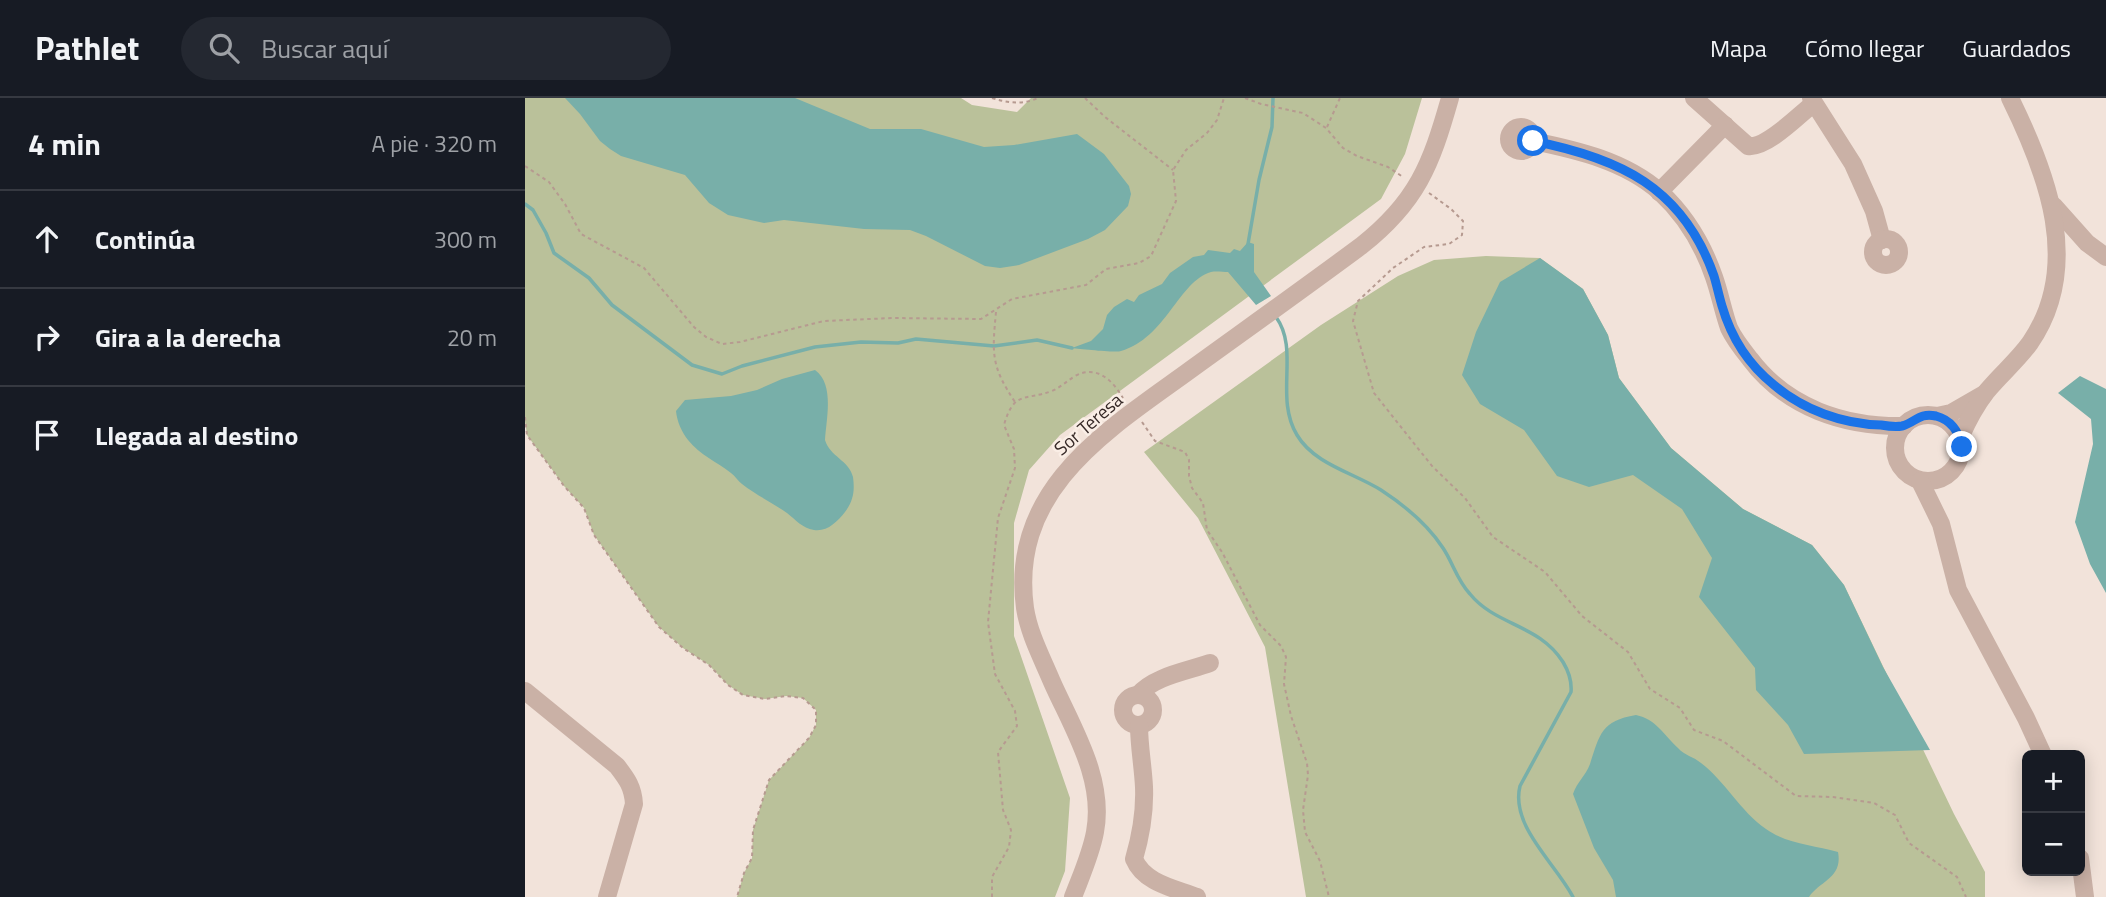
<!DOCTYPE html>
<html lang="es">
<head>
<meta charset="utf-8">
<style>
  :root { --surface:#171b24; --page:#242831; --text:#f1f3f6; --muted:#9ea1a6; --line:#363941 }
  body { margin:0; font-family:"Titillium Web",sans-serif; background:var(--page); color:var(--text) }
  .controls { position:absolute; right:21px; bottom:21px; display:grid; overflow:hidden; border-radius:10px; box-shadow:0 4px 18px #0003 }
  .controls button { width:63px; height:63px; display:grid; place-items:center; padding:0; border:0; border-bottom:2px solid var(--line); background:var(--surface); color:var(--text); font:35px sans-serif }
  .stop { position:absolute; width:21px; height:21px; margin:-16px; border:5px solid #1a73e8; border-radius:50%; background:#fff }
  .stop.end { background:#1a73e8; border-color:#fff; box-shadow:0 2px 7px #0008 }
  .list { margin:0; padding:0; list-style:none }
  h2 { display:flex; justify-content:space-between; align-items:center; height:91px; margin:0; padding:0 28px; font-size:30px }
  h2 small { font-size:23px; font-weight:400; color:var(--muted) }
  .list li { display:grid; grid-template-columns:46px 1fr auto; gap:21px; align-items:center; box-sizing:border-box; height:98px; padding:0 28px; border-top:2px solid var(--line) }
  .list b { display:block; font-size:26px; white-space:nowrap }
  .list em { font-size:23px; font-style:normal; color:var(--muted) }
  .icon { flex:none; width:38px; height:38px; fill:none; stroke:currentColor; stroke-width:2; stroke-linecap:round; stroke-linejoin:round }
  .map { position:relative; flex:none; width:1581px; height:799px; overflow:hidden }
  header { display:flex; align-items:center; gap:42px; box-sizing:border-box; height:98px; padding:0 35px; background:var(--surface); border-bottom:2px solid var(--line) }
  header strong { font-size:33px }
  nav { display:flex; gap:38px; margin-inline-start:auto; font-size:24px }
  .search { width:490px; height:63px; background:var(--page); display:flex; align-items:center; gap:18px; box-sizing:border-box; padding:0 24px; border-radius:38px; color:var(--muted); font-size:26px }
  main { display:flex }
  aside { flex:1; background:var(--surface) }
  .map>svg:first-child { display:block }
  .green { fill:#bac19a }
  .water { fill:#78afa9 }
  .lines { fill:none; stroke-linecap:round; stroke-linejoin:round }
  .stream { stroke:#78afa9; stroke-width:3.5 }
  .path { stroke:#b69a90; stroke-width:2; stroke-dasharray:3.5 3.5; stroke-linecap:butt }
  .minor { stroke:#cab1a6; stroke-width:18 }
  .route { stroke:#1a73e8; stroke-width:9 }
  .labels { text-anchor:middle; stroke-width:5; stroke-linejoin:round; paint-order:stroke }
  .street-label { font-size:19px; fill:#362927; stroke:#faeee6 }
</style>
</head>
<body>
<header>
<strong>Pathlet</strong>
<div class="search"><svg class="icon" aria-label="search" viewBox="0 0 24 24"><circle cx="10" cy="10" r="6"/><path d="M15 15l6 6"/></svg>Buscar aquí</div>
<nav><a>Mapa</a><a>Cómo llegar</a><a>Guardados</a></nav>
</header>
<main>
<aside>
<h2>4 min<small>A pie · 320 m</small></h2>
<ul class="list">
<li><svg class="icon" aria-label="ahead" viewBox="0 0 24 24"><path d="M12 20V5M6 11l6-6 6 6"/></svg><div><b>Continúa</b></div><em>300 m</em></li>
<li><svg class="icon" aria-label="right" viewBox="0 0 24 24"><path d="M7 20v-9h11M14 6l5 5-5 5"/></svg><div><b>Gira a la derecha</b></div><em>20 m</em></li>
<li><svg class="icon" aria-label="arrive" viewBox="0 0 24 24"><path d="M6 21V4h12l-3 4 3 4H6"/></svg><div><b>Llegada al destino</b></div></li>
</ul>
</aside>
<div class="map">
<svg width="1581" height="799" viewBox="0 0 1581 799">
  <rect width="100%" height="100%" fill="#f2e3da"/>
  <g class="green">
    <polygon points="0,0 436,0 447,7 492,14 506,0 897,0 880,56 856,101 535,337 504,372 489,425 489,538 545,700 540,773 530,799 212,799 219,775 227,760 228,732 244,682 284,640 291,627 291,612 278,600 261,598 240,601 218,597 203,587 184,567 158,550 134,529 69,437 59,410 39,388 2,337 0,323"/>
    <polygon points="961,158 1015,160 1058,191 1083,237 1094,280 1146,350 1218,411 1287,447 1319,487 1429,716 1460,774 1460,799 781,799 740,549 673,420 619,354 796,227 873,178 909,162"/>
  </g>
  <g class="water">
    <polygon points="40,0 270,0 345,31 396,31 459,49 489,47 552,36 579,56 604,88 606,96 603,108 580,132 563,141 494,167 475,170 460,168 401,138 385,132 339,131 259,122 239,125 203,117 184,105 160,77 96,58 85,51 75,43 55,16"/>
    <path d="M723,144L729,146V174L746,198L731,207L703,174C698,174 691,173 686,174C654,183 641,240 596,253C591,255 556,251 547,250L566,243L578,231L582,217L589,209L602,201L609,204L614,197L637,186L645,175L668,159L679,157L683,152L705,155L709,151L715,153Z"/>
    <polygon points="1015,160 1058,191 1083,237 1094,280 1146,350 1218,411 1287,447 1319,487 1358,569 1405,652 1279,656 1263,627 1231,592 1230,570 1174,499 1187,460 1157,411 1108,377 1064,389 1032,378 999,332 955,306 937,277 951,234 975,184"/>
    <path d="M290,272C310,286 301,322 300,342C305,359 324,362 328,379C330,394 328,403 320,414C312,424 302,434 289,432C277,430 271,422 262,415C248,405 231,397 217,386C213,383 210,378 206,375C192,364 175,357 163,342C157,334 152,324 151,313L160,302L206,298L232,292L257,281Z"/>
    <polygon points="1555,278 1581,291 1581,495 1565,466 1550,424 1568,346 1566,321 1533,295"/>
    <path d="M1111,617C1131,621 1139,637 1153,650C1159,657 1169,659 1176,665C1200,683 1215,713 1241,731C1262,746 1288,747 1313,754C1318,780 1295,783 1284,799H1091L1088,782L1069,750L1048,696C1052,684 1061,677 1065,666C1075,636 1076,623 1111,617Z"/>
  </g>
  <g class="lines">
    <g class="stream">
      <polyline points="0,106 8,112 21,135 29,155 64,180 87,207 167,267 197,276 217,268 290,249 336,244 373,245 391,241 469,248 512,242 547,250"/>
      <polyline points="723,146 734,82 747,29 748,0"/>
      <path d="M751,219C775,252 749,299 772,337C789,366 829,375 856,392C879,407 903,427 918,450C928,465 932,482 945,496C971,528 1014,526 1038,564C1044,574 1047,583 1046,594L995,688C985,728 1031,766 1048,799"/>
    </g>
    <g class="path">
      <path d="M467,0C483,5 497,7 513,0"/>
      <polyline points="560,0 580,19 648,72"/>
      <polyline points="720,0 736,6 778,15 801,30 818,50 832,58 863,69 878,79"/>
      <polyline points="802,29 815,0"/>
      <polyline points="0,68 24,84 40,106 56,136 119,170 169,229 181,239 197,246 215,244 299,223 367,220 456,221 487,201 561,187 581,171 614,165 626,158 651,103 648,72 661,52 682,35 692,22 699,0"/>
      <polyline points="904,95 926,111 938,123 937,137 924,146 899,149 868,170 833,203 828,223 849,295 907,368 940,400 968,439 1020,474 1057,518 1103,554 1125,591 1155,610 1169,632 1198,643 1271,698 1308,699 1349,705 1370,717 1384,745 1432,779 1441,799"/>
      <path d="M471,214C467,256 466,268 490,304"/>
      <polyline points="0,319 2,337 39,388 59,410 69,437 134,529 158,550 184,567 203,587 218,597 240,601 261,598 278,600 291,612 291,627 284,640 244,682 228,732 227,760 219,775 212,799"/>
      <polyline points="617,324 630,343 660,354 664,362 664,378 667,390 678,405 682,432 697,454 735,527 756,548 761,559 759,586 766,618 782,665 783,677 778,712 780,734 795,763 804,799"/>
      <path d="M467,799V779L484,749L486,732L478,712L473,654L492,628L490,613L470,576L463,524L473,420L490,370L489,351L479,327C489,292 500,303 527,293C536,289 542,283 550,278C572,266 588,283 598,300"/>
    </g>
    <g class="minor">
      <path d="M1169,0L1223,48C1241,51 1274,17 1288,6"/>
      <polyline points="1286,0 1328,66 1349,113 1357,142"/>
      <circle cx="996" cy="41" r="12"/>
      <path d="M1008,43C1052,52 1100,63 1135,94C1160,117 1178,147 1189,179C1195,196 1198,213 1204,230C1209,241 1217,251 1225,261C1262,310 1319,329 1379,328"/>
      <polyline points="1134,94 1200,27"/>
      <polyline points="1529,108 1562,145 1581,159"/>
      <circle cx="1361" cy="154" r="13"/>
      <circle cx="1403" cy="350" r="33"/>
      <polyline points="1412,318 1426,315 1459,296"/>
      <path d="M1435,340C1442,324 1451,307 1462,293C1476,276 1492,263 1505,245C1558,168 1522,75 1485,0"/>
      <polyline points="1395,383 1416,426 1433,492 1501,620 1518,657"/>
      <path d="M0,593L92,668C102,681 108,689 109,706L82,799"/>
      <path d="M613,597C629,578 663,573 685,565"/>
      <circle cx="613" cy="612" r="15"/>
      <path d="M614,627C614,648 618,668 619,689C620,713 616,737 609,761C619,785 649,790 672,799"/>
      <polyline points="1555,760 1560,799"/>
      <path d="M548,799C556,778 566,756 570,734C580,681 548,631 527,584C517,560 504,536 500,510C484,393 579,334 661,275C719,233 778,191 836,148C892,104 906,67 925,0"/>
    </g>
  </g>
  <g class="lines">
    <path class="route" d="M1008,43C1094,60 1158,89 1189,178C1192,188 1194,198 1197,208C1206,239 1224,267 1249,287C1279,312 1317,326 1356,327C1362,328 1371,329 1377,328C1390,325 1394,314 1411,318C1426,322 1434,334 1437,349"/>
  </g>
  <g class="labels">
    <g class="street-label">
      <text transform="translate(563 326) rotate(-41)" y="7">Sor Teresa</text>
    </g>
  </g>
</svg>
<div class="controls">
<button>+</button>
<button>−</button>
</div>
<div class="stop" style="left:1008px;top:43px"></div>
<div class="stop end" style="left:1437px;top:349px"></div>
</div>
</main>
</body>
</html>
